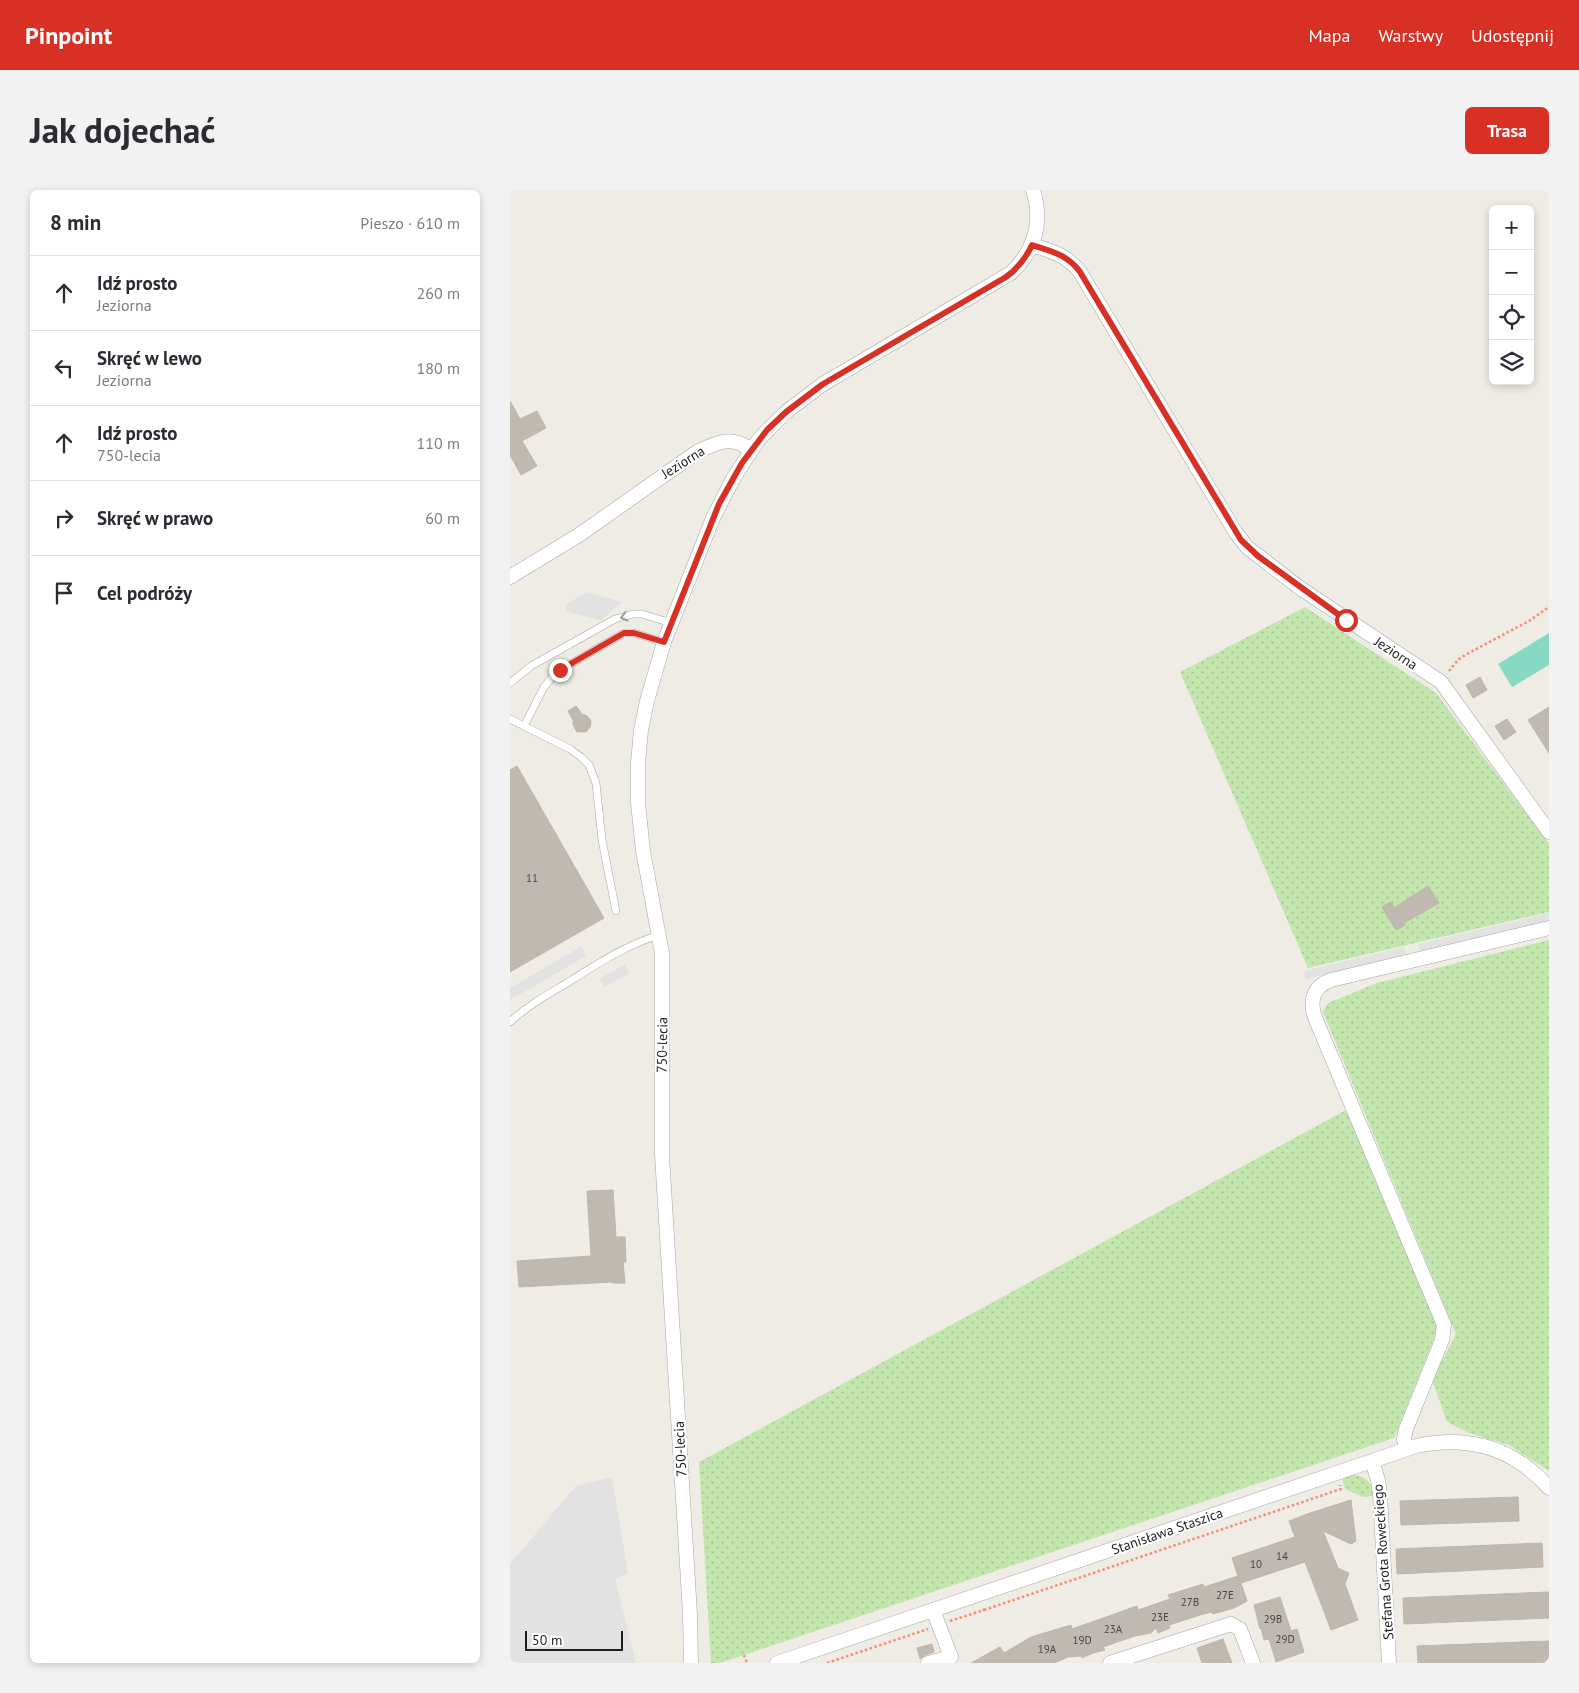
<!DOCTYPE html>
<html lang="pl">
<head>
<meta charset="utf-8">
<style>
  :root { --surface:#fff; --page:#f2f2f3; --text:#2b2b33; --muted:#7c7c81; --line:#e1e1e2; --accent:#d93025 }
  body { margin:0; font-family:"PT Sans",sans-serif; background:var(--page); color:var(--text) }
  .controls { position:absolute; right:15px; top:15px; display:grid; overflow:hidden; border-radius:8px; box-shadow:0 2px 8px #0003 }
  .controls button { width:45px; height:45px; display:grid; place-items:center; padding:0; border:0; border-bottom:1px solid var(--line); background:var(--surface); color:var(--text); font:25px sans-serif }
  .scale { position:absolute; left:15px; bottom:12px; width:98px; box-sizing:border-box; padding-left:5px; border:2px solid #1e1e1e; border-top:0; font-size:14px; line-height:18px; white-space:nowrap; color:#1e1e1e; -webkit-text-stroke:4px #fff; paint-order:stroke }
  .stop { position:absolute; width:15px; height:15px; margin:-11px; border:4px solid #d93025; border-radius:50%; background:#fff }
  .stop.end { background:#d93025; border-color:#fff; box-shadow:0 1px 5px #0008 }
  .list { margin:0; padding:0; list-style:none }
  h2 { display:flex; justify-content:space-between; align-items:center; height:65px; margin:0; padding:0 20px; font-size:21px }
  h2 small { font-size:16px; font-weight:400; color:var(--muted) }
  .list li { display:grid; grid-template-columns:32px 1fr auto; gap:15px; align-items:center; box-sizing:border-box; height:75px; padding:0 20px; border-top:1px solid var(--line) }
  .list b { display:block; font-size:19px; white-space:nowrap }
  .list p { margin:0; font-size:16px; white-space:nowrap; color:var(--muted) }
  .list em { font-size:16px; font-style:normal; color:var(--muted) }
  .icon { flex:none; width:28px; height:28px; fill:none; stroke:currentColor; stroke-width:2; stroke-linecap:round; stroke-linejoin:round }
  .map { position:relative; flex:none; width:1039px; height:1473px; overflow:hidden; border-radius:8px }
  header { display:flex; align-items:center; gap:30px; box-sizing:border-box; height:70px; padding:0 25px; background:var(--accent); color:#fff }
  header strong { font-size:24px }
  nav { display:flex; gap:28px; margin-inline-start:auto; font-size:18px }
  .intro { display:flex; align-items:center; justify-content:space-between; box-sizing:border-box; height:120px; padding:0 30px }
  h1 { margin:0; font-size:35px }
  .button { padding:12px 22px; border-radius:8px; background:var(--accent); color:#fff; font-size:18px; font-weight:700 }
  main { display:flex; gap:30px; padding:0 30px }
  aside { flex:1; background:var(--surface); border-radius:8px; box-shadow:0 2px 8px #0003 }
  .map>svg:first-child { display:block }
  .grass { fill:url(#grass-dots) }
  .pitch { fill:#86dac3 }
  .parking { fill:#e2e2e2 }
  .building { fill:#bfb9b1; stroke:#c0b5a8 }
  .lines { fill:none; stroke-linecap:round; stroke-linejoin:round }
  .service-casing { stroke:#a5a5a5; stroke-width:8 }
  .minor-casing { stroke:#a5a5a5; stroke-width:15 }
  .path { stroke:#f38e71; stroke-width:2.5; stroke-dasharray:2.5 2.5; stroke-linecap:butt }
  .service { stroke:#fff; stroke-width:7 }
  .minor { stroke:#fff; stroke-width:14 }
  .oneway { stroke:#9a9a9a }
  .route { stroke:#d93025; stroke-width:6 }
  .labels { text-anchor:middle; stroke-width:4.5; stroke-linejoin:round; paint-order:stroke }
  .number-label { font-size:11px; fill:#464543 }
  .street-label { font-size:14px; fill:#1e1e1e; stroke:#fff }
</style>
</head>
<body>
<header>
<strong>Pinpoint</strong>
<nav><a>Mapa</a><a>Warstwy</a><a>Udostępnij</a></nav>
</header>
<div class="intro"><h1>Jak dojechać</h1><a class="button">Trasa</a></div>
<main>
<aside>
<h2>8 min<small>Pieszo · 610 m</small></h2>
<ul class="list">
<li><svg class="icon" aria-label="ahead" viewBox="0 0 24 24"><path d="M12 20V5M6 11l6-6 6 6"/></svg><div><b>Idź prosto</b><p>Jeziorna</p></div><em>260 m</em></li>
<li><svg class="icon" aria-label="left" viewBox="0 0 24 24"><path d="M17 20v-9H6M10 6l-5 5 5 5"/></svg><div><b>Skręć w lewo</b><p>Jeziorna</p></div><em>180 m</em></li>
<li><svg class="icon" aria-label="ahead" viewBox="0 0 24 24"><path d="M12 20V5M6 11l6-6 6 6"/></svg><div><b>Idź prosto</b><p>750-lecia</p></div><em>110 m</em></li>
<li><svg class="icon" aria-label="right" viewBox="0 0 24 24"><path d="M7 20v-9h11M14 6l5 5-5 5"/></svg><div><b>Skręć w prawo</b></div><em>60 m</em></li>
<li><svg class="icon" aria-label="arrive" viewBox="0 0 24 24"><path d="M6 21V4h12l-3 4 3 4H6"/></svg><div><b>Cel podróży</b></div></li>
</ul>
</aside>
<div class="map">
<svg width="1039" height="1473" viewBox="0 0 1039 1473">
  <defs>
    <pattern id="grass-dots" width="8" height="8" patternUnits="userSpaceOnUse" patternTransform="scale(1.25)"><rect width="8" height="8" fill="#c2e6ad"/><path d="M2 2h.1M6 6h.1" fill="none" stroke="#a6c594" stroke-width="1.8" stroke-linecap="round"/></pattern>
  </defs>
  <rect width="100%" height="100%" fill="#efece5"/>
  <g class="grass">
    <polygon points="795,417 926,503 1039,654 1039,722 798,778 670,482"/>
    <polygon points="1039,750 1039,1281 999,1255 959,1243 937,1232 922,1190 946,1144 813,822 818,813 867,793"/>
    <polygon points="836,920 929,1136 884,1248 210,1473 201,1473 189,1272"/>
    <path d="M843,1285C857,1286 862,1293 864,1306L853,1307L835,1299L832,1288Z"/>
  </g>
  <polygon class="pitch" points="1039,443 1039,475 1002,497 988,474"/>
  <g class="parking">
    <polygon points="76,402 112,412 91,430 55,421 57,414"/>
    <polygon points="1039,723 1039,732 911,762 908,754"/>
    <polygon points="71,757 76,766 0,810 0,798"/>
    <polygon points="894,757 896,765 796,789 794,781"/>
    <polygon points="115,775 119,783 94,797 90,788"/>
    <polygon points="102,1287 118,1384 105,1388 126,1473 0,1473 0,1374 66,1296"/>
  </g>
  <g class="building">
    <polygon points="0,211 10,229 27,221 36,238 12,251 27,276 11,285 0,265"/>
    <polygon points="970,487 977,500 963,508 956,495"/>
    <polygon points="66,516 72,524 77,526 81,531 80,537 76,542 67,542 63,535 63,530 58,521"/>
    <polygon points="1039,517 1039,563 1018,530"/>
    <polygon points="997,529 1006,542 994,550 985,536"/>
    <polygon points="7,576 94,728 0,782 0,580"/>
    <polygon points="918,696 929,713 894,733 895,735 886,740 872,717 881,712 884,718"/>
    <polygon points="103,1000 106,1047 115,1047 116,1072 113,1072 115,1093 102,1093 102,1092 9,1097 7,1071 81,1066 77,1001"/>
    <polygon points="1008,1307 1009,1331 891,1335 890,1311"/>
    <polygon points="841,1310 846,1351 841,1354 813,1341 828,1378 839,1383 835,1394 848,1430 821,1440 795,1372 731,1393 737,1411 724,1418 703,1424 702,1422 690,1425 659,1435 660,1438 648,1443 646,1438 641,1443 625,1446 593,1457 595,1460 583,1463 572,1468 571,1466 558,1467 544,1473 461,1473 490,1457 494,1463 521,1447 561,1435 562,1439 627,1416 628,1420 660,1409 658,1405 693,1394 694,1397 728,1386 722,1368 785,1347 779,1331 800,1323"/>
    <polygon points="1032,1353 1033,1377 887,1384 886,1359"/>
    <polygon points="1039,1402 1039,1428 894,1434 893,1408"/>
    <polygon points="770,1407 781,1441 787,1439 794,1462 766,1472 759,1449 754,1450 751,1438 750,1439 744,1415"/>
    <polygon points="713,1449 722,1473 692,1473 687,1458"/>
    <polygon points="1039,1451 1039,1473 908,1473 907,1456"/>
    <polygon points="422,1454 424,1462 415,1465 410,1469 407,1458"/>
  </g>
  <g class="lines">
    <g class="service-casing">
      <g id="service">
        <polyline points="0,493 21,476 105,429 123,424 132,424 161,433"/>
        <polyline points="0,529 60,559 71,567 79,575 86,593 92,650 106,721"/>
        <polyline points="14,536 34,497 43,486 50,480 114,443 124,443 154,452"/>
        <path d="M0,832C17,816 37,805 57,793C87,774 116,755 149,745"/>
      </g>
    </g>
    <g class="minor-casing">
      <g id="minor">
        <path d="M522,55C541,61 557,65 570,82L726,343L737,357L790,398L931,492L1039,642"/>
        <path d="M0,387L69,345L187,262C207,252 222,245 241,260"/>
        <path d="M896,1259L894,1249L896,1239L932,1150L934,1135L806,830C799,812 802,797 821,790L1039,738"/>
        <polyline points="862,1271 868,1290 870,1304 879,1473"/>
        <path d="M181,1473L180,1424L152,965V763L133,661L128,613V573L131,540L137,511L154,452L203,328L224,287L249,249L276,222L313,194L501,83C525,60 533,32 523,0"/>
        <path d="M267,1473L906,1256C958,1245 1003,1257 1039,1298"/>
        <polyline points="418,1473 441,1467 423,1420"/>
        <polyline points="600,1473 721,1434 730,1439 743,1473"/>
      </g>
    </g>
    <g class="path">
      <polyline points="939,481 948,470 955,465 1019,431 1039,417"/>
      <polyline points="474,1420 831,1299 830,1295"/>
      <polyline points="440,1431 474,1420 473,1419"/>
      <polyline points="234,1465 237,1473"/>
      <polyline points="317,1473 418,1439"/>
    </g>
    <use href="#service" class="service"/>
    <use href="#minor" class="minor"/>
  </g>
  <defs><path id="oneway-chevron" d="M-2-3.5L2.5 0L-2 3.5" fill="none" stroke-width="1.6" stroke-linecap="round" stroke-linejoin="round" transform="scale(1.25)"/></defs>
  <use class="oneway" href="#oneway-chevron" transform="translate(114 427) rotate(166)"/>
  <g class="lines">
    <path class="route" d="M50,480L114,443H124L154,452L209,314L232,273L257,240L276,222L313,194L496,87C507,79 516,68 522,55C541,61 558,65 570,82L731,350L748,366L836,430"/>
  </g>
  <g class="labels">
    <g class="number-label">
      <text x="22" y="692">11</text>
      <text x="772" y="1370">14</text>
      <text x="746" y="1378">10</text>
      <text x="715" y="1409">27E</text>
      <text x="680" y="1416">27B</text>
      <text x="650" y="1431">23E</text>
      <text x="763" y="1433">29B</text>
      <text x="603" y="1443">23A</text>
      <text x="775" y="1453">29D</text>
      <text x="572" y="1454">19D</text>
      <text x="537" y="1463">19A</text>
    </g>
    <g class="street-label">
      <text transform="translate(173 272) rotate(-32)" y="5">Jeziorna</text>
      <text transform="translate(886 463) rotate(33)" y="5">Jeziorna</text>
      <text transform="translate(152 855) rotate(-89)" y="5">750-lecia</text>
      <text transform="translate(170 1259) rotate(-93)" y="5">750-lecia</text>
      <text transform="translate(657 1341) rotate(-19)" y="5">Stanisława Staszica</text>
      <text transform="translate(873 1372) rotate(-94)" y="5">Stefana Grota Roweckiego</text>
    </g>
  </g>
</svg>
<div class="controls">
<button>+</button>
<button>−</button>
<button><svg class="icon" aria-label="locate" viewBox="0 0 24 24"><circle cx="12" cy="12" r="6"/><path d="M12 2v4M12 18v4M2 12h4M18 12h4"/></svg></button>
<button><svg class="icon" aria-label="layers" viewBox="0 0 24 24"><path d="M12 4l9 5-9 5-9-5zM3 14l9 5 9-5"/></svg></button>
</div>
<div class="scale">50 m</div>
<div class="stop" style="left:836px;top:430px"></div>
<div class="stop end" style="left:50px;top:480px"></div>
</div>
</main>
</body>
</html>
